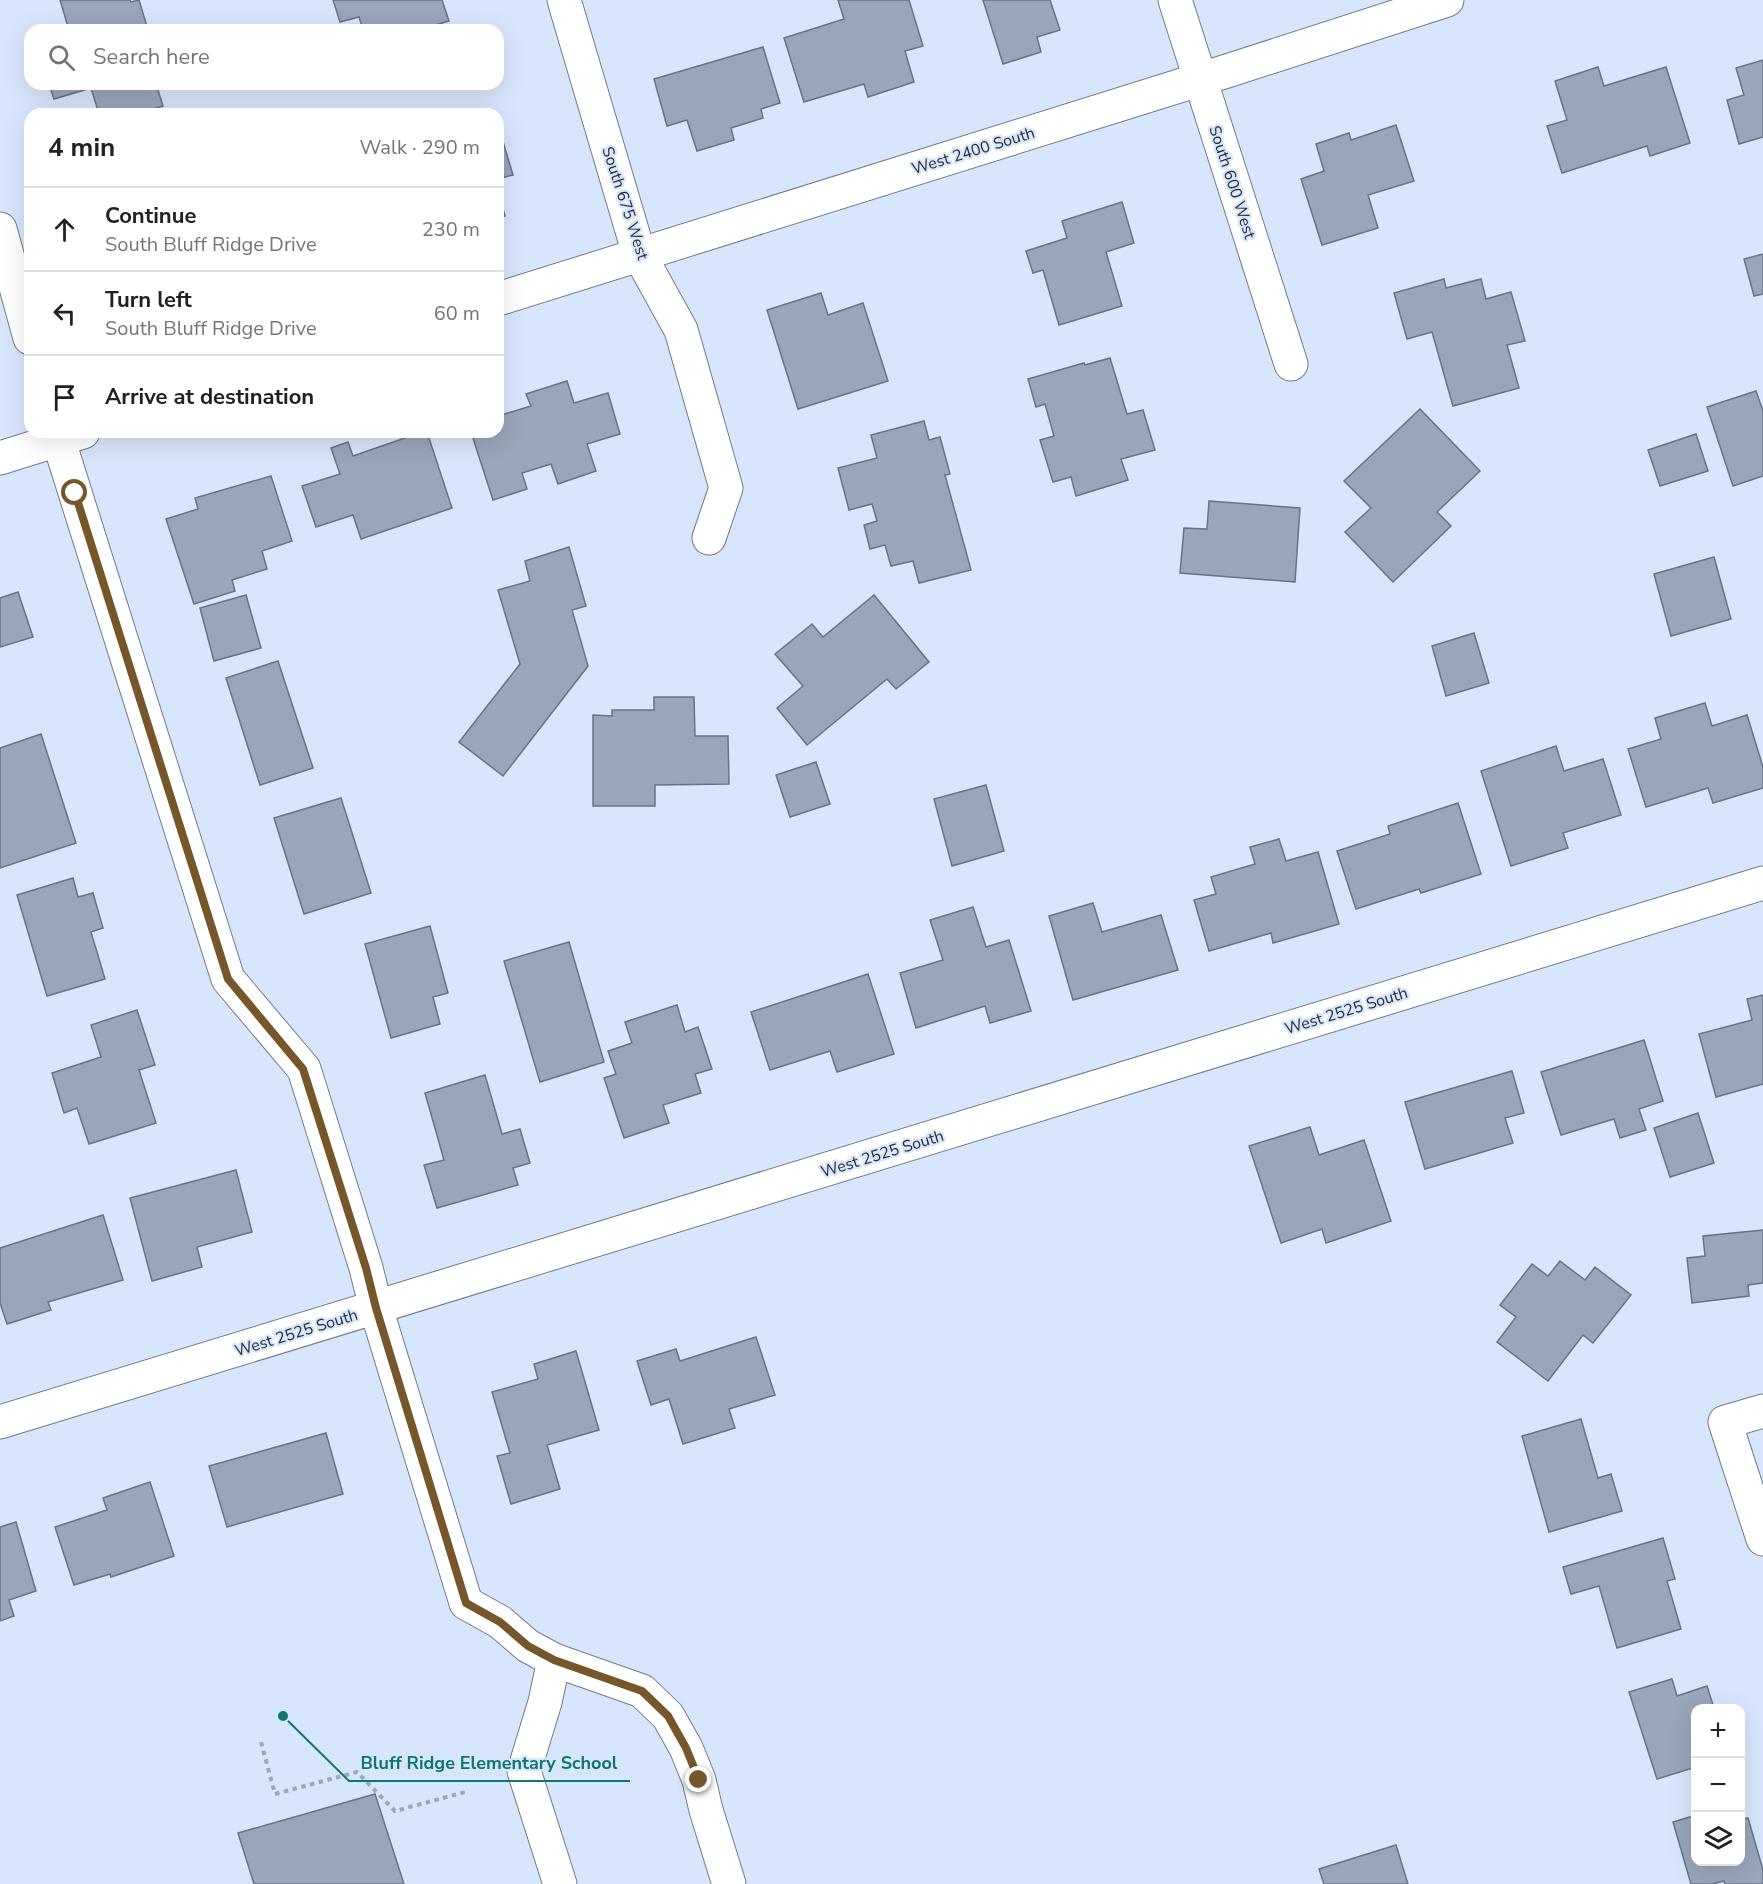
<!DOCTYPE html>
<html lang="en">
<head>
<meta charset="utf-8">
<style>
  :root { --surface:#fff; --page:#f2f2f2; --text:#202124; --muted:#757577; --line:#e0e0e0 }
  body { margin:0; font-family:"Nunito Sans",sans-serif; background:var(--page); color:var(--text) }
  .controls { position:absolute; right:18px; bottom:18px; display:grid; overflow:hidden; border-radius:12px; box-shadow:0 6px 24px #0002 }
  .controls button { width:54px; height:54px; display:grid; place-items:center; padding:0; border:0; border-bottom:2px solid var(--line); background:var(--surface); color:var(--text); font:30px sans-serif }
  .stop { position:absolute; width:18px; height:18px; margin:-14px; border:4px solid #76572c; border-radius:50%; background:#fff }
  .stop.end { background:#76572c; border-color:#fff; box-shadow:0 2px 6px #0008 }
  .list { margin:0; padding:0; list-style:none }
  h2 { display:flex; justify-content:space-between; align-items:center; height:78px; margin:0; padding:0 24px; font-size:26px }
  h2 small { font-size:20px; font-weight:400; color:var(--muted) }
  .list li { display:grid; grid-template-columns:39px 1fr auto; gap:18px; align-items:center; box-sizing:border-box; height:84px; padding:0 24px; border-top:2px solid var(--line) }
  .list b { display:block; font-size:22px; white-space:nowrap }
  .list p { margin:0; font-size:20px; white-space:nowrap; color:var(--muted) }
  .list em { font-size:20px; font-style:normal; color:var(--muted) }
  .icon { flex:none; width:33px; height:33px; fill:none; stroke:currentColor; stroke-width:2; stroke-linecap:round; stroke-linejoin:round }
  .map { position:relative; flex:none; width:1763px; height:1884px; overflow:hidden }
  .search { position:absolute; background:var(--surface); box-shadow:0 6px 24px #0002; left:24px; top:24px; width:480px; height:66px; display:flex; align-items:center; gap:15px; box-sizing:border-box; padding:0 21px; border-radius:18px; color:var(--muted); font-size:22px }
  .panel { position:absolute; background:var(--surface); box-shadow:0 6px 24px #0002; left:24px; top:108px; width:480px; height:330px; border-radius:18px }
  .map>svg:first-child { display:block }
  .building { fill:#99a6ba; stroke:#677386; stroke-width:1.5 }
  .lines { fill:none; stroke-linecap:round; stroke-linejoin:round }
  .minor-casing { stroke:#6f7b8f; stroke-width:35 }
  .path { stroke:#9ca7b8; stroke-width:4; stroke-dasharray:4.5 4.5; stroke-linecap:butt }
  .minor { stroke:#fff; stroke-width:33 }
  .route { stroke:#76572c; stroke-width:8 }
  .labels { text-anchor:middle; stroke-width:4.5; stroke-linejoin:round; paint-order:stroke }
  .street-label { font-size:16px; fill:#272c34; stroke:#d8e6fb }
  .leader { fill:none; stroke:#0f766e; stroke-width:2 }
  .callout-dot { fill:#0f766e; stroke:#d8e6fb; stroke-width:2 }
  .callout-label { font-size:18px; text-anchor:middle; font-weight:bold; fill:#0f766e; stroke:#d8e6fb; stroke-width:4.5; stroke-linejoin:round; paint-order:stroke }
</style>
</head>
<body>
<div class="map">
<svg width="1763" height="1884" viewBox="0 0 1763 1884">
  <rect width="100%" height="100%" fill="#d8e6fb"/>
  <g class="building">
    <polygon points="60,0 130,0 131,2 139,0 148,30 69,30"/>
    <polygon points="333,0 442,0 449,21 419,30 363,30 359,17 340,22"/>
    <polygon points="838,0 909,0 923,46 905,51 914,82 868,97 864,84 804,102 784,38 844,19"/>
    <polygon points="983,0 1050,0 1060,30 1037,37 1041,52 1003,64"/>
    <polygon points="763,47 780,103 761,109 763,118 731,128 734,140 697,151 687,120 667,126 654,79"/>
    <polygon points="1763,60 1763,137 1739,144 1727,100 1744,95 1736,68"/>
    <polygon points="1598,67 1604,86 1666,67 1690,143 1650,156 1647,146 1562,173 1547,126 1567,120 1555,81"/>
    <polygon points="49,84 156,84 163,106 135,114 99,114 91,88 54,99"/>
    <polygon points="1396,125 1414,181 1368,195 1378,228 1322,245 1301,179 1324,171 1316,144 1349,133 1351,140"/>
    <polygon points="501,135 513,175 498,179 498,136"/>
    <polygon points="498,191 505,216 498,218"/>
    <polygon points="1122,202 1134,243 1106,252 1122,306 1059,325 1043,270 1033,273 1026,251 1067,238 1062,221"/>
    <polygon points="1763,254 1763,294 1754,296 1744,259"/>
    <polygon points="1444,279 1446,288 1481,279 1486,299 1511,292 1525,341 1507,345 1519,388 1453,406 1432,332 1407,339 1394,293"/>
    <polygon points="821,293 828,315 863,303 888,381 798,409 767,310"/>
    <polygon points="1110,358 1127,414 1143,410 1155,450 1121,459 1128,480 1076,496 1071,477 1053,482 1040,440 1054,436 1045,404 1036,407 1028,379 1084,363 1085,365"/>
    <polygon points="567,381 574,403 608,393 620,434 587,444 596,471 558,484 551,464 522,473 527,489 493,500 471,432 498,432 498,416 531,406 526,394"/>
    <polygon points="1756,391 1763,411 1763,476 1733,486 1707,407"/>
    <polygon points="1420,409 1480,471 1437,512 1451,526 1393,582 1345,532 1371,508 1344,481"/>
    <polygon points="924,421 929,440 940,437 950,474 945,475 971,570 919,583 913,561 891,566 885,545 870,549 864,525 877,521 872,504 849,510 838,468 877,458 871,435"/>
    <polygon points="422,432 427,432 452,508 361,539 353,515 316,527 302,486 340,474 331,448 348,442 353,456"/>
    <polygon points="1696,434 1708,471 1660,486 1648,450"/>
    <polygon points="271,476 292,541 262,551 267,569 232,580 235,591 194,604 166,519 198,509 195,498"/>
    <polygon points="1209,501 1300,508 1295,582 1180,573 1184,528 1207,529"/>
    <polygon points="569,547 586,606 572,610 588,666 503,776 459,742 520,664 498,590 530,581 525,561"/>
    <polygon points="1714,557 1731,619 1671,636 1654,574"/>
    <polygon points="18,592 33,637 0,647 0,598"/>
    <polygon points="246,595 261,648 214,661 200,608"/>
    <polygon points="874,595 929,662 896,689 887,679 807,745 777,708 803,686 775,654 812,624 823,637"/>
    <polygon points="1474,633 1489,683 1446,696 1432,646"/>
    <polygon points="278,661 313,768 260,785 226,678"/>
    <polygon points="654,697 694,697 695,736 728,736 729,784 655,785 655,806 593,806 593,715 612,716 612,710 654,710"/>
    <polygon points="1705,703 1712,726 1747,715 1763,767 1763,788 1713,803 1708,788 1646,807 1628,749 1661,739 1655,718"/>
    <polygon points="41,734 76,843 0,868 0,748"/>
    <polygon points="1556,746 1564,771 1603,759 1621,815 1563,833 1568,848 1511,866 1481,771"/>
    <polygon points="816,762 830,804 790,817 776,775"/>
    <polygon points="986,785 1004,851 952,866 934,799"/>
    <polygon points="341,798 371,893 304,914 274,818"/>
    <polygon points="1458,803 1481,874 1421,893 1419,889 1356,909 1337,851 1390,834 1388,826"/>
    <polygon points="1279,839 1286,861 1318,852 1339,924 1273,943 1271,933 1209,951 1194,900 1216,894 1211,877 1255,864 1250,847"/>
    <polygon points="73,878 78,897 93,893 103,928 91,932 105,979 47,996 17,895"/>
    <polygon points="1093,903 1102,932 1161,915 1178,970 1073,1000 1049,916"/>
    <polygon points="973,907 986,947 1009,940 1031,1011 990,1023 985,1006 916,1028 900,973 943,960 930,920"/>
    <polygon points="430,926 448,993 433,997 440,1024 391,1038 365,944"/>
    <polygon points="569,942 604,1062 540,1082 504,961"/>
    <polygon points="868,974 894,1054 837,1072 830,1051 770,1070 751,1012"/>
    <polygon points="1763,995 1763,1084 1716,1097 1699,1034 1752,1020 1747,999"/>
    <polygon points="677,1005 685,1032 698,1027 712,1069 695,1074 701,1093 663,1105 669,1123 624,1138 604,1078 616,1074 608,1051 632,1043 625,1022"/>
    <polygon points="137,1010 155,1065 139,1070 156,1123 89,1144 77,1108 64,1113 52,1073 101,1057 91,1025"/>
    <polygon points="1644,1040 1663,1101 1639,1109 1646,1130 1620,1138 1614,1119 1561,1135 1541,1072"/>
    <polygon points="1512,1071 1524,1113 1505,1118 1513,1143 1425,1169 1405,1102"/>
    <polygon points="485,1075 502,1134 520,1129 530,1163 513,1168 518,1185 437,1208 424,1165 444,1160 425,1093"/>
    <polygon points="1698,1113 1714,1163 1670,1177 1654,1128"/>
    <polygon points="1310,1127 1319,1155 1364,1140 1391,1221 1326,1243 1322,1229 1281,1243 1249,1146"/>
    <polygon points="236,1170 252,1232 197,1247 202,1267 152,1281 130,1198"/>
    <polygon points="103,1215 123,1280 48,1302 51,1310 7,1324 0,1303 0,1248"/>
    <polygon points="1763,1230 1763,1283 1748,1285 1749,1296 1692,1303 1687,1258 1705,1256 1703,1236"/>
    <polygon points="1560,1261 1585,1280 1595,1267 1631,1295 1593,1343 1583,1335 1548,1381 1497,1342 1516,1317 1500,1305 1532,1264 1548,1276"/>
    <polygon points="756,1337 775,1395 729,1409 735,1428 683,1444 669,1399 651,1405 637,1361 676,1349 680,1361"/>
    <polygon points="576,1351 599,1430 547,1445 560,1489 511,1504 497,1456 510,1453 492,1392 538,1379 534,1364"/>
    <polygon points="1581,1419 1598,1478 1611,1474 1622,1511 1549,1532 1522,1436"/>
    <polygon points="326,1433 343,1494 227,1527 209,1466"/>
    <polygon points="150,1482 174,1556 111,1577 110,1574 74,1585 55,1527 107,1510 103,1498"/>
    <polygon points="16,1522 36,1591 9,1600 14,1616 0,1621 0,1527"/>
    <polygon points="1663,1538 1675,1579 1667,1581 1681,1629 1617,1648 1599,1586 1571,1594 1563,1567"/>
    <polygon points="1672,1679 1677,1696 1707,1686 1714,1708 1696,1708 1696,1767 1657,1779 1629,1692"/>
    <polygon points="375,1794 404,1884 254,1884 238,1833"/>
    <polygon points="1696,1815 1696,1862 1740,1862 1740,1820 1748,1818 1763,1870 1763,1884 1725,1884 1724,1881 1712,1884 1691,1884 1673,1822"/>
    <polygon points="1396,1845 1408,1884 1324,1884 1319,1869"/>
  </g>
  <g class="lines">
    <g class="minor-casing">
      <g id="minor">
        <polyline points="564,0 639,254 681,330 726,488 709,538"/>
        <polyline points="1175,0 1291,364"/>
        <polyline points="0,229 30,338"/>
        <polyline points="498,299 1227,71 1447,0"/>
        <polyline points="56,432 228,979 304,1069 366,1268 376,1308 466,1603 500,1622 528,1646 554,1660 642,1691 668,1716 686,1748 699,1780 706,1810 729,1884"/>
        <polyline points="0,458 83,432"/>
        <polyline points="1763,1411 1725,1422 1763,1539"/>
        <polyline points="0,1422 1763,883"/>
        <polyline points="554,1660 545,1702 524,1771 560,1884"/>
      </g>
    </g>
    <polyline class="path" points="261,1742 275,1794 357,1772 395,1811 469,1791"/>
    <use href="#minor" class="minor"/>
  </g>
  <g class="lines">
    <polyline class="route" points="75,493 228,979 303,1069 366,1268 376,1308 466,1603 500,1622 528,1646 554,1660 642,1691 668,1716 686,1748 699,1780"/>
  </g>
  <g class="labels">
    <g class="street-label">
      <text transform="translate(973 150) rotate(-17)" y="6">West 2400 South</text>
      <text transform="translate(1233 182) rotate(72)" y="6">South 600 West</text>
      <text transform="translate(626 203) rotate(72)" y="6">South 675 West</text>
      <text transform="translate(1346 1010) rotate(-17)" y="6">West 2525 South</text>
      <text transform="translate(882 1153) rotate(-17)" y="6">West 2525 South</text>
      <text transform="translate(296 1332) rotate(-17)" y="6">West 2525 South</text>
    </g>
  </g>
  <path class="leader" d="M283 1716L349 1781H630"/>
  <circle class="callout-dot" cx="283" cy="1716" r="6"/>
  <g class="callout-label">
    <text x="489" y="1769">Bluff Ridge Elementary School</text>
  </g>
</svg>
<div class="controls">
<button>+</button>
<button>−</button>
<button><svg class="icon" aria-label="layers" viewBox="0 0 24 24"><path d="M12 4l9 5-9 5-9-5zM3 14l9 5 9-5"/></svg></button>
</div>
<div class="stop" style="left:75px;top:493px"></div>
<div class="stop end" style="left:699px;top:1780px"></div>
<div class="search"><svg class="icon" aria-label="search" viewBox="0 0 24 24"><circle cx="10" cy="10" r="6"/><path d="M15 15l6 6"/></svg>Search here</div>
<section class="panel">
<h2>4 min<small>Walk · 290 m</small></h2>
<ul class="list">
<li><svg class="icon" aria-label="ahead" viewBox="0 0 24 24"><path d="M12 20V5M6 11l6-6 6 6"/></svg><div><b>Continue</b><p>South Bluff Ridge Drive</p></div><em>230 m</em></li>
<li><svg class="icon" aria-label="left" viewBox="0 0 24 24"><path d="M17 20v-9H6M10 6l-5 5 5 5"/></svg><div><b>Turn left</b><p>South Bluff Ridge Drive</p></div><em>60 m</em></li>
<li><svg class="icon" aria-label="arrive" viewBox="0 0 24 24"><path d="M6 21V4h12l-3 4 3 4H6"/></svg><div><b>Arrive at destination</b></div></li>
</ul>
</section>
</div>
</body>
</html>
